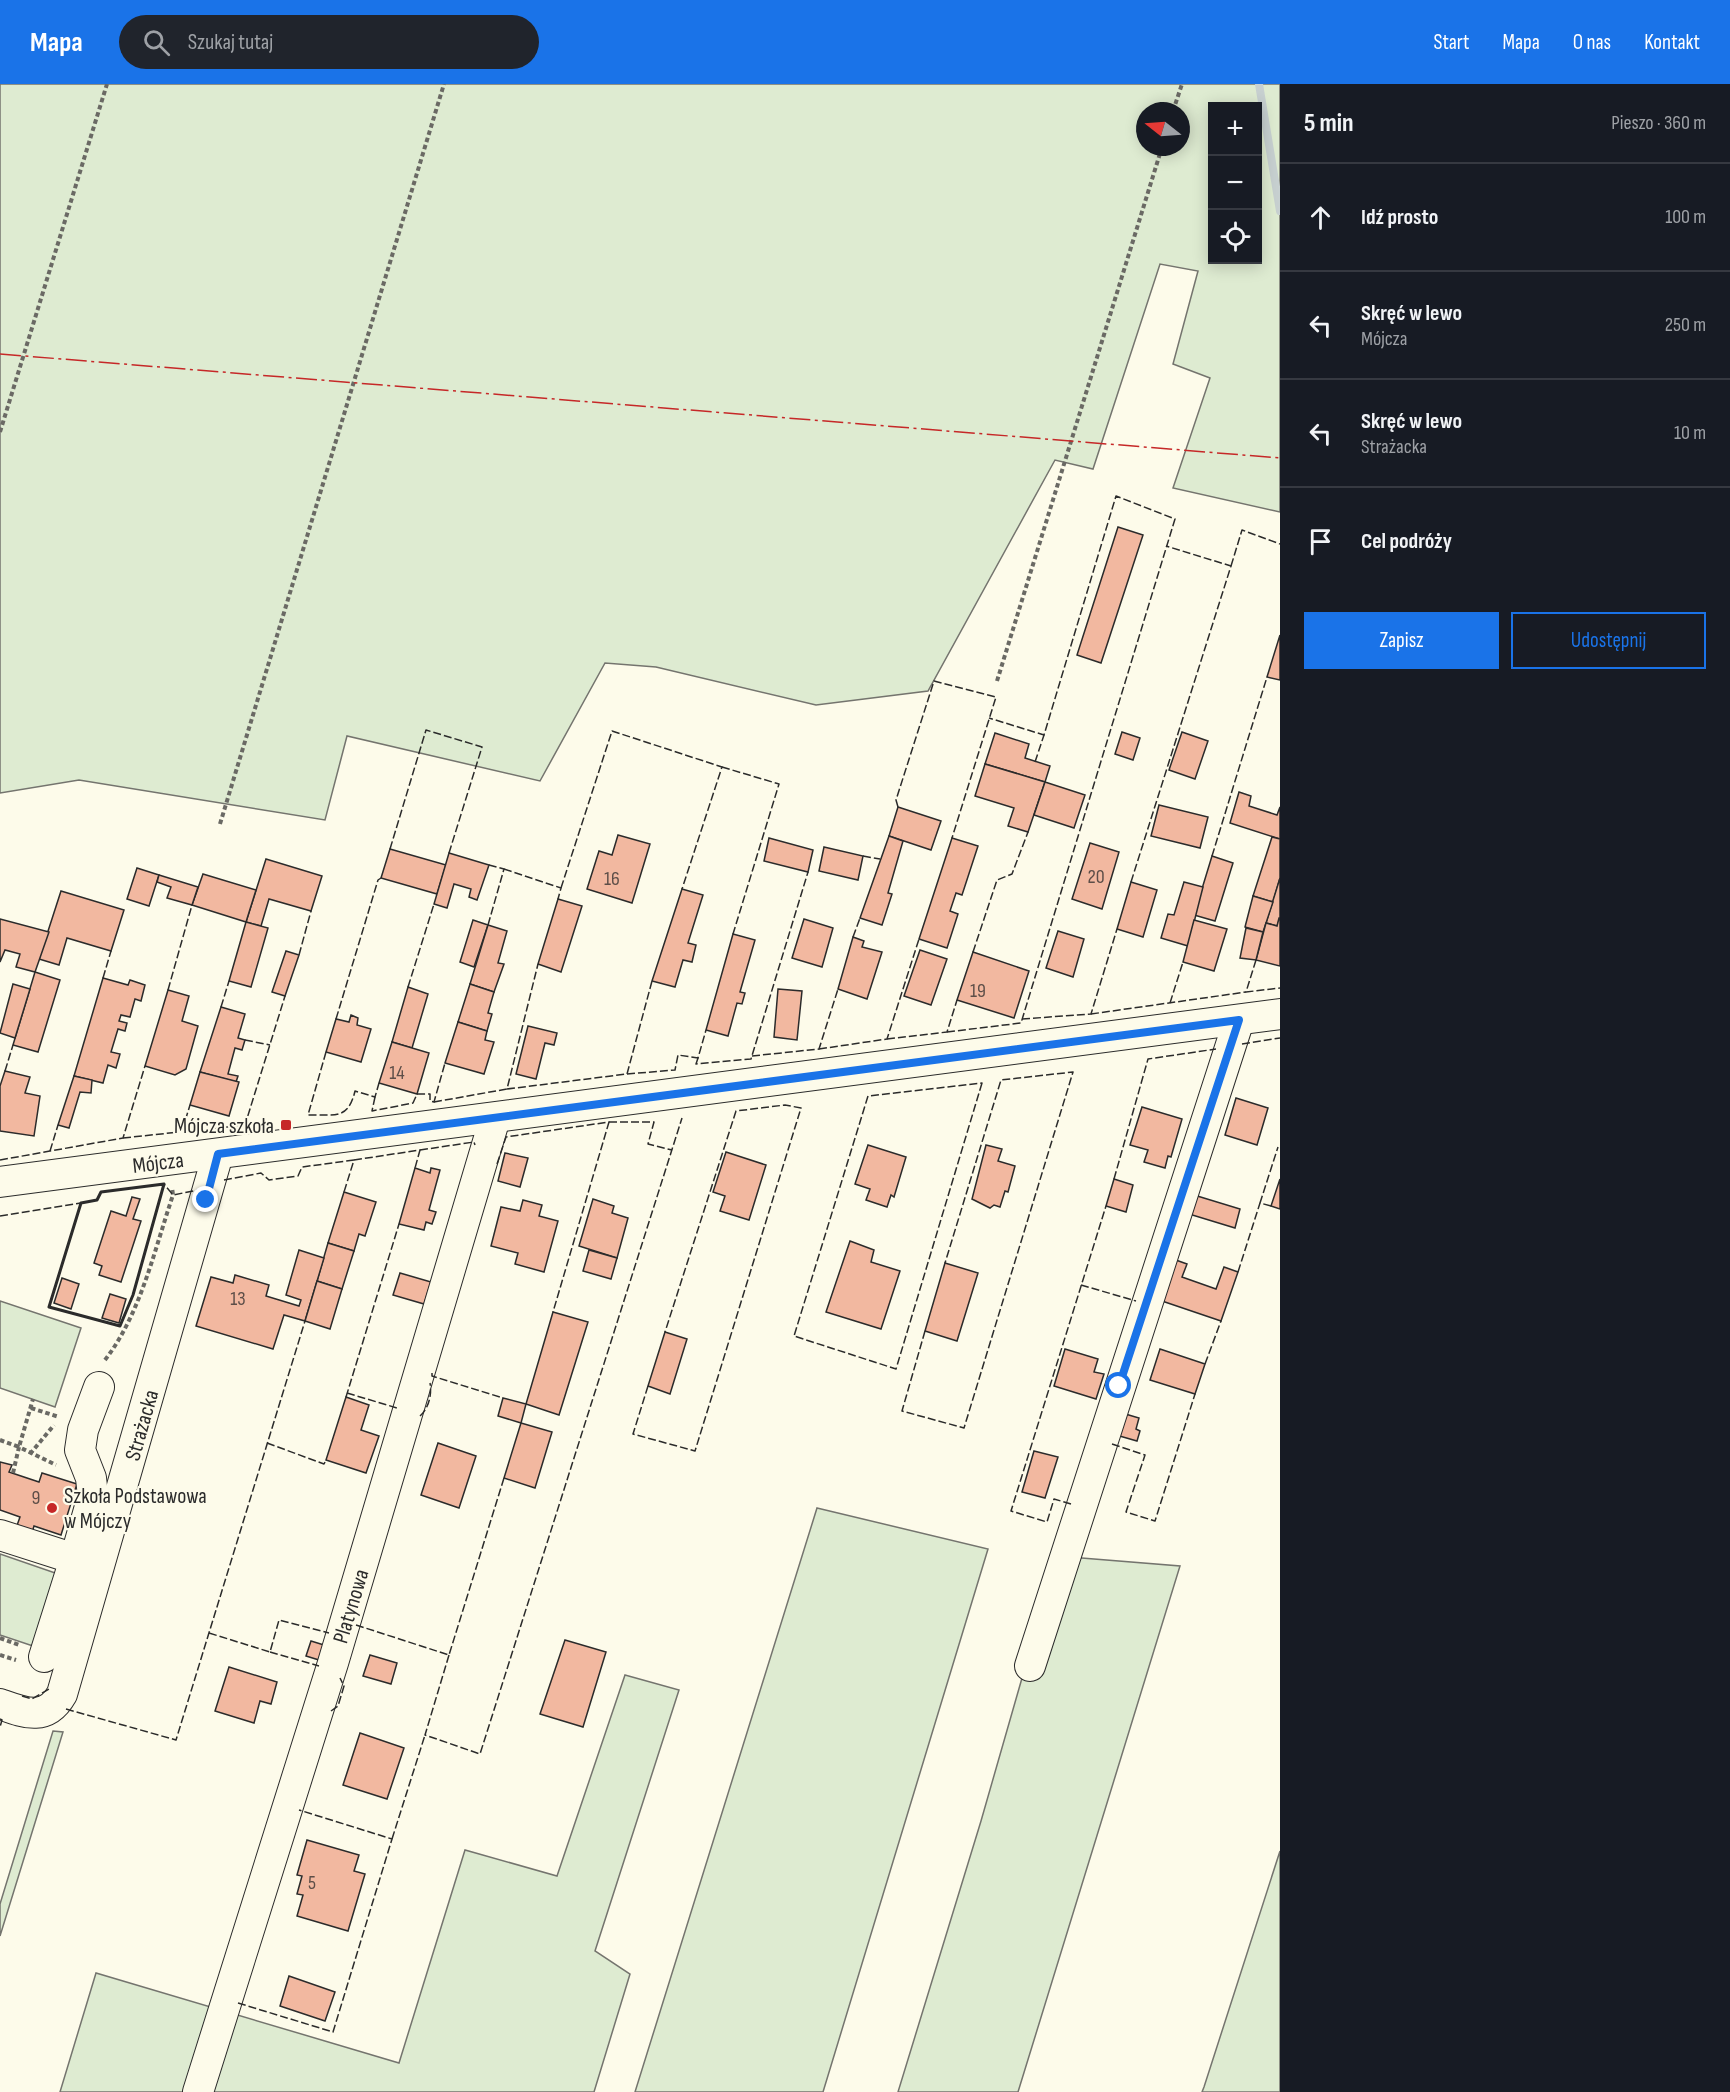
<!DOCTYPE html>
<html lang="pl">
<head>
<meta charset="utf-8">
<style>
  :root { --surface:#171b24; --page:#20242c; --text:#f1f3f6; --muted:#9ea1a6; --line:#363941; --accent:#1a73e8 }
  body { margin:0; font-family:"Sofia Sans Condensed",sans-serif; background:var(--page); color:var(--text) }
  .controls { position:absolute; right:18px; top:18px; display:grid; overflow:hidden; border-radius:0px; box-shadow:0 3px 15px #0003 }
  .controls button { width:54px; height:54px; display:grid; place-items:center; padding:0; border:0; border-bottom:2px solid var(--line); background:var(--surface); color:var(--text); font:30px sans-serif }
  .compass { position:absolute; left:1136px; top:18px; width:54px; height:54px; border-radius:50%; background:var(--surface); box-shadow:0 3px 15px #0003; rotate:287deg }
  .stop { position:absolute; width:18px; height:18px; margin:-14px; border:4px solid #1a73e8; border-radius:50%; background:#fff }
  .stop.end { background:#1a73e8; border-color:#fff; box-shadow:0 2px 6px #0008 }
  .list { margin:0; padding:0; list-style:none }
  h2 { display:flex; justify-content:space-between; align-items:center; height:78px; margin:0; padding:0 24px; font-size:26px }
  h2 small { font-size:20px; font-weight:400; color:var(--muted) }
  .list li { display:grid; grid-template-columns:39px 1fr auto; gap:18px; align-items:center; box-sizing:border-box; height:108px; padding:0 24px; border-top:2px solid var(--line) }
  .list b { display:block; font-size:22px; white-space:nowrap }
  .list p { margin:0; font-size:20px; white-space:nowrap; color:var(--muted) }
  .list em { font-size:20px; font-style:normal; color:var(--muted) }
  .actions { display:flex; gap:12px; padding:18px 24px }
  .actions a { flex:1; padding:14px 0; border:2px solid var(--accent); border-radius:0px; text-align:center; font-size:21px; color:var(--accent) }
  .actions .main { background:var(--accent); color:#fff }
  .icon { flex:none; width:33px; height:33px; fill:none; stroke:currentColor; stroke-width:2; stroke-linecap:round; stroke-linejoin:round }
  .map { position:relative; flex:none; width:1280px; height:2008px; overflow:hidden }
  header { display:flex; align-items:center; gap:36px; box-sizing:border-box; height:84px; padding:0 30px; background:var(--accent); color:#fff }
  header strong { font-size:28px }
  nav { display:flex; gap:33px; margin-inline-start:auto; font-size:21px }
  .search { width:420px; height:54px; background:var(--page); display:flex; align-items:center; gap:15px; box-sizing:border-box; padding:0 21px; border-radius:33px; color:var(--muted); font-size:22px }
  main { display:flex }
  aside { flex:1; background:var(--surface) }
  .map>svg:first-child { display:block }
  .green { fill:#deebd1; stroke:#74746e; stroke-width:1.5; fill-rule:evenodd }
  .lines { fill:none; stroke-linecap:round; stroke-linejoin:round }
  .stream { stroke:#c7d0d0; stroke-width:8 }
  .building { fill:#f2b8a0; stroke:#2b2b2b; stroke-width:1.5 }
  .minor-casing { stroke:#2b2b2b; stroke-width:32 }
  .path { stroke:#6a6964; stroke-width:4; stroke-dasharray:4.5 3; stroke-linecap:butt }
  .minor { stroke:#fdfbea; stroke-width:30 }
  .fence { stroke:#2b2b2b; stroke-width:1.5; stroke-dasharray:8 3; stroke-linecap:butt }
  .wall { stroke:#2b2b2b; stroke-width:3 }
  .power { stroke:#c62828; stroke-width:1.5; stroke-dasharray:21 4.5 3 4.5; stroke-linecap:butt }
  .route { stroke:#1a73e8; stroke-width:8 }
  .poi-dot { fill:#c62828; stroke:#fdfbea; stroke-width:2 }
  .labels { text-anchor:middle; stroke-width:4.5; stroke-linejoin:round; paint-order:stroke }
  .number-label { font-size:20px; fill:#5d4e48 }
  .poi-label { font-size:22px; fill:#2b2b2b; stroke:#fdfbea; text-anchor:end }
  .street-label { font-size:22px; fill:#2b2b2b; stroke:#fdfbea }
</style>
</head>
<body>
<header>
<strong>Mapa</strong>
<div class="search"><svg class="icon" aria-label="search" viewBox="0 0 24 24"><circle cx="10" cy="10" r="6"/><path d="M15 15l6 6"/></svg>Szukaj tutaj</div>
<nav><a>Start</a><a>Mapa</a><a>O nas</a><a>Kontakt</a></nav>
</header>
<main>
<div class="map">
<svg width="1280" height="2008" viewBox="0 0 1280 2008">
  <rect width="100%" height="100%" fill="#fdfbea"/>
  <g class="green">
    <path d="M0,0H1280V428L1173,404L1210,294L1173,280L1198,187L1160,180L1093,385L1055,376L928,607L816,621L656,583L605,579L540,697L347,652L325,736L79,696L0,709ZM1212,22H1258V176H1212ZM1145,27H1181V63H1145Z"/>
    <polygon points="0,1217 81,1244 55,1323 0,1304"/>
    <polygon points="817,1424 988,1465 823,2008 635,2008"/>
    <polygon points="0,1470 61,1491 39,1564 0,1551"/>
    <polygon points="1057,1472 1180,1482 1018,2008 898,2008 981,1737"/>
    <polygon points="625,1591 679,1606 595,1867 630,1890 594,2008 60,2008 96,1889 399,1979 465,1766 557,1792"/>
    <polygon points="53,1647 63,1648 0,1852 0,1820"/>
    <polygon points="1280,1767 1280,2008 1202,2008 1204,2003"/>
  </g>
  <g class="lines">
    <polyline class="stream" points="1259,0 1280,127"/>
  </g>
  <g class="building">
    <polygon points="1118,443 1143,451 1101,579 1077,571"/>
    <polygon points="1280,551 1280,596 1267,593"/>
    <polygon points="1122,648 1140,654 1133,676 1115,670"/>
    <polygon points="1182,648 1208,657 1195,695 1169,686"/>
    <polygon points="995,649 1029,660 1025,674 1050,682 1045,698 985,680"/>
    <polygon points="985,680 1045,698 1028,748 1008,742 1014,724 975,712"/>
    <polygon points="1045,698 1085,711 1074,744 1034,731"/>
    <polygon points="1239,708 1251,712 1249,722 1277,731 1280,723 1280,755 1230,739"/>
    <polygon points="1159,721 1208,733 1200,764 1151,752"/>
    <polygon points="898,723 941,737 931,766 889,752"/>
    <polygon points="618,751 650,760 632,819 587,805 599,767 612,771"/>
    <polygon points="889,752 903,757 888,809 892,810 882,841 860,834"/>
    <polygon points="1272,753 1280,755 1280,794 1273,818 1253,812"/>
    <polygon points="769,754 813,766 808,788 764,777"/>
    <polygon points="952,754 978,762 962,811 956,809 950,827 958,830 947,864 919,855"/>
    <polygon points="1090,759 1119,768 1102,825 1072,815"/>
    <polygon points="824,763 863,772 858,796 819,787"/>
    <polygon points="390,765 446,781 437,810 381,794"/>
    <polygon points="449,769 489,781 477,816 469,813 471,805 454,800 447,824 434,820"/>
    <polygon points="1212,772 1233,779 1215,837 1194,831"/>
    <polygon points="266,775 322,792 311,827 269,815 261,842 246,838"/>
    <polygon points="137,784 159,791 149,822 127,815"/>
    <polygon points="203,790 256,806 246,838 192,821"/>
    <polygon points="159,791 198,803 192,821 167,814 171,803 157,798"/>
    <polygon points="1280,794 1280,834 1277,842 1266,839"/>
    <polygon points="1131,798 1157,806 1143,853 1117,845"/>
    <polygon points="1184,798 1203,803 1188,862 1161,854 1168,830 1174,831"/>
    <polygon points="682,805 703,811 688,859 696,861 692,878 683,876 675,903 652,897"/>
    <polygon points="61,807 124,826 111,867 67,854 59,881 39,875"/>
    <polygon points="1253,812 1273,818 1263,848 1245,843"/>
    <polygon points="558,815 582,822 561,888 538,880"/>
    <polygon points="1279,834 1280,834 1280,882 1256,876 1266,839 1277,842"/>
    <polygon points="0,835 49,848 35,888 16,883 20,870 5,866 0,878"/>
    <polygon points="804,835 833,844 822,883 792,874"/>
    <polygon points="473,836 488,841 474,883 460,878"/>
    <polygon points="1194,836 1227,845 1214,887 1183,878"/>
    <polygon points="246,838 268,844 251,903 229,897"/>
    <polygon points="488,841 507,847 498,879 504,880 494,908 470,900"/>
    <polygon points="1246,844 1263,848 1256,876 1240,874"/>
    <polygon points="1058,847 1084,855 1073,893 1046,884"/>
    <polygon points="733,850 755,856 740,908 745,909 742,920 737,919 728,952 706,946"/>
    <polygon points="853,853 864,857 862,863 882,868 867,915 838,905"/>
    <polygon points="920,866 947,875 931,921 904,912"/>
    <polygon points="286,867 299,871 285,912 272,908"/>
    <polygon points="973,868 1029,887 1014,934 957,916"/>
    <polygon points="35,888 60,896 38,968 13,961"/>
    <polygon points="103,894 128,901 130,896 145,901 141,917 135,915 130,933 121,931 119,937 127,939 125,947 118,945 111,968 120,970 116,984 108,981 103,999 74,992"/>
    <polygon points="13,900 30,905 15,954 0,949"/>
    <polygon points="470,900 494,908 488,929 492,930 487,947 458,938"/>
    <polygon points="408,903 428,910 412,964 392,958"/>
    <polygon points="778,905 802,907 797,956 774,953"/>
    <polygon points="168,906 189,912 182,937 198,942 186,985 175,991 145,982"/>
    <polygon points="221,923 245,930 238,954 245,956 242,966 235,964 228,990 238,992 236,998 200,988"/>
    <polygon points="351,931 358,934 357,941 371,945 361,978 326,968 336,935 349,938"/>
    <polygon points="458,938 487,947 485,956 494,958 484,990 445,979"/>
    <polygon points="528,942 557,949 554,961 545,959 536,995 516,990"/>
    <polygon points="392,958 429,969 417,1010 379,999"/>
    <polygon points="5,987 30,993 25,1009 40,1012 34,1052 0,1047 0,1002"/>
    <polygon points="200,988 239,998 229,1032 190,1021"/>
    <polygon points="74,992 92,996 91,1009 80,1008 69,1044 58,1041"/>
    <polygon points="1236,1014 1268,1024 1257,1061 1225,1051"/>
    <polygon points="1142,1023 1182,1035 1171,1073 1168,1072 1165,1084 1144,1078 1148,1066 1130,1061"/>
    <polygon points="868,1061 906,1073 894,1113 891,1111 887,1123 866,1116 870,1105 855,1100"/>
    <polygon points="986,1061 1002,1065 998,1077 1015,1082 1008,1108 1005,1107 1000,1123 994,1121 990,1124 972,1115"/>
    <polygon points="726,1068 766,1081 749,1136 720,1127 725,1112 713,1108"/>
    <polygon points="505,1069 528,1074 520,1103 498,1097"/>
    <polygon points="415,1084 430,1089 431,1084 440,1086 429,1126 436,1128 432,1140 426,1138 424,1146 399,1140"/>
    <polygon points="1114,1095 1133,1101 1126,1128 1106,1122"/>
    <polygon points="1280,1095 1280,1125 1271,1122"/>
    <polygon points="344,1108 376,1118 365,1152 359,1150 354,1167 328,1159"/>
    <polygon points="1194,1111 1240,1125 1235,1144 1189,1130"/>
    <polygon points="132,1113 140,1115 133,1135 141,1137 121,1198 99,1191 102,1182 94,1179 111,1127 126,1132"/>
    <polygon points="593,1115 614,1122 612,1129 628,1134 617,1174 579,1162"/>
    <polygon points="523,1116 542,1121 539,1132 558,1137 544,1188 515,1180 518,1169 491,1162 501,1123 520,1127"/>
    <polygon points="850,1157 874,1166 871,1178 900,1187 881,1245 826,1228"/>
    <polygon points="328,1159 354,1167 342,1205 317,1197"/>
    <polygon points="299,1166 324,1174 305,1237 284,1231 273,1265 196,1242 211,1193 233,1199 235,1191 269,1201 266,1212 299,1222 301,1216 286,1211"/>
    <polygon points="589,1166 617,1174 611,1195 583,1187"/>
    <polygon points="1173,1175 1187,1180 1182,1193 1216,1205 1224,1183 1238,1188 1221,1237 1159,1216"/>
    <polygon points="945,1179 978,1189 957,1257 925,1247"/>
    <polygon points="400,1189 431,1198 424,1220 393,1211"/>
    <polygon points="62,1194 79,1200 71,1225 54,1219"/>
    <polygon points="317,1197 342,1205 330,1245 305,1237"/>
    <polygon points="110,1210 126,1215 119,1239 102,1234"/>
    <polygon points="553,1228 588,1238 559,1331 526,1320"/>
    <polygon points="665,1248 687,1255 670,1310 648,1302"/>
    <polygon points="1065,1265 1098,1275 1094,1288 1104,1290 1096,1315 1054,1302"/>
    <polygon points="1160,1265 1205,1280 1195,1310 1150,1296"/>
    <polygon points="346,1313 369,1321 361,1346 379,1352 366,1389 326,1376"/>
    <polygon points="503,1314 526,1320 521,1339 498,1332"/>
    <polygon points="1122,1329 1139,1334 1136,1345 1140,1347 1137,1357 1116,1351"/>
    <polygon points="521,1339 552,1348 535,1404 504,1394"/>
    <polygon points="438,1359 476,1372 459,1424 421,1411"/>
    <polygon points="1034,1367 1058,1373 1045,1414 1022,1408"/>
    <polygon points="0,1378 12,1381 9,1388 39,1398 42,1389 77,1400 61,1451 34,1442 31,1452 15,1447 20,1433 0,1426"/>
    <polygon points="565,1556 606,1568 583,1643 540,1630"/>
    <polygon points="311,1557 324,1561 319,1576 306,1572"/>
    <polygon points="370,1571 397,1579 391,1600 363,1592"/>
    <polygon points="229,1583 277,1598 271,1620 260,1617 254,1639 215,1627"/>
    <polygon points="360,1649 404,1664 387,1715 343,1701"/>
    <polygon points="307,1756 359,1771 354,1787 365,1790 348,1847 297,1832 303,1811 297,1810 302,1792 297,1791"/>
    <polygon points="289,1892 335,1908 325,1937 280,1922"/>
  </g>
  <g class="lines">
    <g class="minor-casing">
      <g id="minor">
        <polyline points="0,1098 1280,930"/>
        <polyline points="0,1451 75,1475 44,1573"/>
        <polyline points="75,1475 93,1412 91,1394 80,1366 83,1346 99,1303"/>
        <polyline points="1030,1582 1239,936"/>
        <path d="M0,1620C25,1629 46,1638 62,1610L218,1070"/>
        <polyline points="198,2008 333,1579 495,1034"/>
      </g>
    </g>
    <g class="path">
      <polyline points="1173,27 1182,0"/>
      <polyline points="0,348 107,0"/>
      <polyline points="997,597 1162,63"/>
      <polyline points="220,740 444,0"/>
      <path d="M105,1276C141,1229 154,1167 173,1111L172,1103"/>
      <polyline points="31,1324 59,1333"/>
      <polyline points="0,1356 19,1363 33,1315"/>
      <polyline points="30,1370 54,1341"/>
      <polyline points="13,1389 19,1363 56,1381"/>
      <polyline points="0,1554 19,1561"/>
      <polyline points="0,1571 16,1576"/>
    </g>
    <use href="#minor" class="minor"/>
    <g class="fence">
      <polyline points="1231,482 1242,446 1280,460"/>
      <polyline points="1035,678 1044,651"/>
      <polyline points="722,683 779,700 733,850"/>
      <polyline points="898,723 896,716 934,597 996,613 952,754"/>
      <polyline points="390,765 426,646 482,663 449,769"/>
      <polyline points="863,772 880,775"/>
      <polyline points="1212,772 1267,593"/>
      <polyline points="504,785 561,804 558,815"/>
      <polyline points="1131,798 1231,482 1166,462"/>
      <polyline points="561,804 612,647 722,683 682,805"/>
      <polyline points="488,841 504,785 489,781"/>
      <polyline points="853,853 860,834"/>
      <polyline points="973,868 997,796 1012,790 1028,748"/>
      <polyline points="299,871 311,827"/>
      <polyline points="1256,876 1246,908 1280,904"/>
      <polyline points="103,894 111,867"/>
      <polyline points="408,903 434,820"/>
      <polyline points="168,906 192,821"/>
      <polyline points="1170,919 1183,878"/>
      <polyline points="221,923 229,897"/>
      <polyline points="1091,930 1246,908"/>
      <polyline points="336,935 378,796 381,794"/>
      <polyline points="1022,935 1091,930 1117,845"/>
      <polyline points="947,948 1021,939 1175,435 1116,412 1044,651 989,634"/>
      <polyline points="887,955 947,948 957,916"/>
      <polyline points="245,956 270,961"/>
      <polyline points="1242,960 1280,954"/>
      <polyline points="819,965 887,955 919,855"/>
      <path d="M326,968L308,1031C334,1030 348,1037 355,1007L375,1013L379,999"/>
      <polyline points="752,972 819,965 838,905"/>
      <polyline points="698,974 696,980 751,975 808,788"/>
      <polyline points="5,987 13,961"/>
      <polyline points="627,990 675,986 678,971 698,974 706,946"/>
      <polygon points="982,999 896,1285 794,1252 868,1012"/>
      <polyline points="507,1005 627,990 652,897"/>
      <polyline points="375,1013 372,1027 413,1019 417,1010 430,1010 430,1017 434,1018 445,979"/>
      <polyline points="434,1018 507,1005 538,880"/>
      <polyline points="609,1038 654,1038 648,1060 672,1066"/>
      <polyline points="182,1047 190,1021"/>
      <polyline points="123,1054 245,1041 285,912"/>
      <polyline points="420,1066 474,1058 475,1061"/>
      <polyline points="50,1067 58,1041"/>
      <polyline points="0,1076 123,1054 145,982"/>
      <polyline points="354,1076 420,1066 415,1084"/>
      <polyline points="497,1080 506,1053 609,1038 553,1228"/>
      <polyline points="1114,1095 1148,975 1216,965"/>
      <polyline points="224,1096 261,1089 269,1096 298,1092 302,1083 354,1076 344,1108"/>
      <polyline points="1271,1122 1260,1119 1278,1063"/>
      <polyline points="0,1132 81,1119 49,1223 120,1242 133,1211 164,1100 173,1111 198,1106"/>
      <polyline points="1238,1188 1260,1119"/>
      <polyline points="1081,1201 1136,1217"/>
      <polyline points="925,1247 902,1327 964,1344 1073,988 1001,996 945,1179"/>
      <polyline points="1205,1280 1221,1237"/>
      <polyline points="432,1289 432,1292 503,1314"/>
      <polyline points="648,1302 633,1350 695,1367 801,1024 785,1021 736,1027 665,1248"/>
      <polyline points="347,1309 397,1324"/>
      <polyline points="346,1313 399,1140"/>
      <path d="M420,1332C429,1324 432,1310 430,1299"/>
      <polyline points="267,1359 324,1380 326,1376"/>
      <polyline points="1112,1360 1145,1371 1126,1428 1155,1437 1195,1310"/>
      <polyline points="1071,1420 1054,1415 1047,1438 1011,1427 1106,1122"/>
      <polyline points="356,1541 449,1571 504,1394"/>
      <polyline points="209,1549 270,1568 279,1536 329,1549"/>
      <polyline points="270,1568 319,1582"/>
      <polyline points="449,1571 425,1651 480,1670 682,1034"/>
      <polyline points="22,1612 32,1615 49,1605"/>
      <polyline points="66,1625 176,1656 305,1237"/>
      <polyline points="331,1627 338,1622 344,1602 340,1594"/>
      <polyline points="0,1635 2,1636 0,1643"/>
      <polyline points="392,1755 425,1651"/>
      <polyline points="238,1919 333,1948 392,1755 299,1726"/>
    </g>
    <polygon class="wall" points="164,1100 133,1211 120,1242 49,1223 81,1119 97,1116 101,1108"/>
    <polyline class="power" points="0,270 1280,374"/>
  </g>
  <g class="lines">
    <polyline class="route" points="206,1116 218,1070 1239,936 1119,1302"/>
  </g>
  <g class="poi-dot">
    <rect x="280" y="1035" width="12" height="12" rx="3"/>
    <circle cx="52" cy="1424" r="6"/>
  </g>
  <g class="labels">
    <g class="number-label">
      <text x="1096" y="799">20</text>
      <text x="612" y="801">16</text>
      <text x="978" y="913">19</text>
      <text x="397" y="995">14</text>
      <text x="238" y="1221">13</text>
      <text x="36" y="1420">9</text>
      <text x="312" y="1805">5</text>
    </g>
    <g class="poi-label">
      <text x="274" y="1049">Mójcza szkoła</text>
      <text x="64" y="1419" text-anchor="start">Szkoła Podstawowa<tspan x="64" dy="25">w Mójczy</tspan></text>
    </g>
    <g class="street-label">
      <text transform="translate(158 1078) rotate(-7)" y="8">Mójcza</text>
      <text transform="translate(141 1341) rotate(-74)" y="8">Strażacka</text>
      <text transform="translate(350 1522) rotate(-73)" y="8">Platynowa</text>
    </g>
  </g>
</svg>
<div class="controls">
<button>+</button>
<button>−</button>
<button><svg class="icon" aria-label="locate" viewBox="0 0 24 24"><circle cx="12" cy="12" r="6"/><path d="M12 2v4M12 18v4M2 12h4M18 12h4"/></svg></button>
</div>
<svg class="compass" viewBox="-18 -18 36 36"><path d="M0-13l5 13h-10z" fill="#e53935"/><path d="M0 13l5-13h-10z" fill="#9ea1a6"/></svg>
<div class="stop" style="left:1119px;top:1302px"></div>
<div class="stop end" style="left:206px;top:1116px"></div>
</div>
<aside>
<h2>5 min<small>Pieszo · 360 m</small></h2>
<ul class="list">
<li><svg class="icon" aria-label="ahead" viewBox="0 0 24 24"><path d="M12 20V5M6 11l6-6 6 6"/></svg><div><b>Idź prosto</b></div><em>100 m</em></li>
<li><svg class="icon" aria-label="left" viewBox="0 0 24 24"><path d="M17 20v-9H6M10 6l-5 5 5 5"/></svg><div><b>Skręć w lewo</b><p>Mójcza</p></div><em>250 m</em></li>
<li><svg class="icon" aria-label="left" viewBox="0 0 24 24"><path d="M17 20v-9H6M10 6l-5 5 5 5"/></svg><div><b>Skręć w lewo</b><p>Strażacka</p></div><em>10 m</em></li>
<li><svg class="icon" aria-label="arrive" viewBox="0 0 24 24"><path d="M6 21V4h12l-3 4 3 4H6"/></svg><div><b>Cel podróży</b></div></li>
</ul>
<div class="actions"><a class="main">Zapisz</a><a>Udostępnij</a></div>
</aside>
</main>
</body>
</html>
